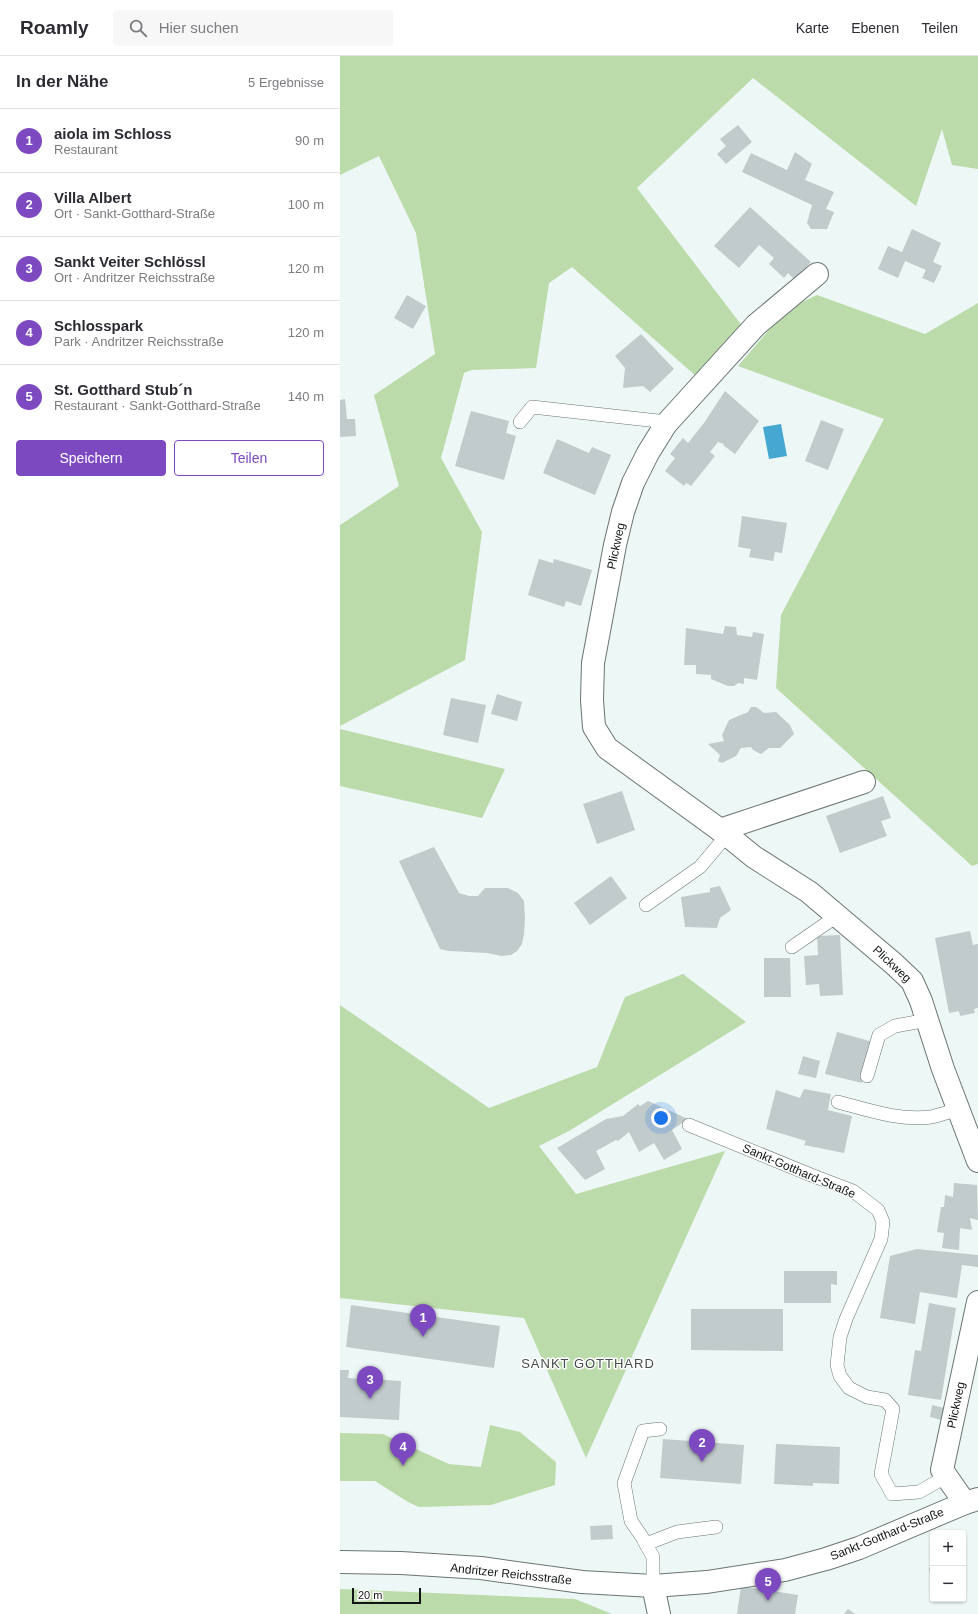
<!DOCTYPE html>
<html lang="de">
<head>
<meta charset="utf-8">
<style>
  :root { --surface:#fff; --page:#f7f7f7; --text:#2b2b33; --muted:#7c7c81; --line:#e1e1e2; --accent:#7d49c0 }
  body { margin:0; font-family:Helvetica,sans-serif; background:var(--page); color:var(--text) }
  .controls { position:absolute; right:12px; bottom:12px; display:grid; overflow:hidden; border-radius:4px; box-shadow:0 1px 3px #0004 }
  .controls button { width:36px; height:36px; display:grid; place-items:center; padding:0; border:0; border-bottom:1px solid var(--line); background:var(--surface); color:var(--text); font:20px sans-serif }
  .scale { position:absolute; left:12px; bottom:10px; width:69px; box-sizing:border-box; padding-left:4px; border:2px solid #121515; border-top:0; font-size:11px; line-height:14px; white-space:nowrap; color:#121515; -webkit-text-stroke:3px #fff; paint-order:stroke }
  .you { position:absolute; left:321px; top:1062px; width:14px; height:14px; margin:-10px; border:3px solid #fff; border-radius:50%; background:#1a73e8; box-shadow:0 0 0 6px #1a73e833 }
  .badge { display:grid; place-items:center; width:26px; height:26px; border-radius:50%; background:var(--accent); color:#fff; font-size:13px; font-weight:700 }
  .pin { position:absolute; translate:-50% -33px; filter:drop-shadow(0 1px 2px #0008) }
  .pin::after { content:''; position:absolute; top:21px; width:14px; height:12px; background:inherit; clip-path:polygon(0 0,100% 0,50% 100%) }
  .list { margin:0; padding:0; list-style:none }
  h2 { display:flex; justify-content:space-between; align-items:center; height:52px; margin:0; padding:0 16px; font-size:17px }
  h2 small { font-size:13px; font-weight:400; color:var(--muted) }
  .list li { display:grid; grid-template-columns:26px 1fr auto; gap:12px; align-items:center; box-sizing:border-box; height:64px; padding:0 16px; border-top:1px solid var(--line) }
  .list b { display:block; font-size:15px; white-space:nowrap }
  .list p { margin:0; font-size:13px; white-space:nowrap; color:var(--muted) }
  .list em { font-size:13px; font-style:normal; color:var(--muted) }
  .actions { display:flex; gap:8px; padding:12px 16px }
  .actions a { flex:1; padding:9px 0; border:1px solid var(--accent); border-radius:4px; text-align:center; font-size:14px; color:var(--accent) }
  .actions .main { background:var(--accent); color:#fff }
  .icon { flex:none; width:22px; height:22px; fill:none; stroke:currentColor; stroke-width:2; stroke-linecap:round; stroke-linejoin:round }
  .map { position:relative; flex:none; width:638px; height:1558px; overflow:hidden }
  header { display:flex; align-items:center; gap:24px; box-sizing:border-box; height:56px; padding:0 20px; background:var(--surface); border-bottom:1px solid var(--line) }
  header strong { font-size:19px }
  nav { display:flex; gap:22px; margin-inline-start:auto; font-size:14px }
  .search { width:280px; height:36px; background:var(--page); display:flex; align-items:center; gap:10px; box-sizing:border-box; padding:0 14px; border-radius:4px; color:var(--muted); font-size:15px }
  main { display:flex }
  aside { flex:1; background:var(--surface) }
  .map>svg:first-child { display:block }
  .green { fill:#bcdbaa }
  .water { fill:#46a8d1 }
  .building { fill:#c1cbcc }
  .lines { fill:none; stroke-linecap:round; stroke-linejoin:round }
  .lane-casing { stroke:#6b7472; stroke-width:14 }
  .street-casing { stroke:#6b7472; stroke-width:24 }
  .secondary-casing { stroke:#6b7472; stroke-width:24 }
  .lane { stroke:#fff; stroke-width:13 }
  .street { stroke:#fff; stroke-width:22 }
  .secondary { stroke:#fff; stroke-width:22 }
  .labels { text-anchor:middle; stroke-width:3; stroke-linejoin:round; paint-order:stroke }
  .street-label { font-size:12px; fill:#121515; stroke:#fff }
  .neighbourhood-label { font-size:13px; letter-spacing:1px; fill:#454e4c; stroke:#fff }
</style>
</head>
<body>
<header>
<strong>Roamly</strong>
<div class="search"><svg class="icon" aria-label="search" viewBox="0 0 24 24"><circle cx="10" cy="10" r="6"/><path d="M15 15l6 6"/></svg>Hier suchen</div>
<nav><a>Karte</a><a>Ebenen</a><a>Teilen</a></nav>
</header>
<main>
<aside>
<h2>In der Nähe<small>5 Ergebnisse</small></h2>
<ul class="list">
<li><span class="badge">1</span><div><b>aiola im Schloss</b><p>Restaurant</p></div><em>90 m</em></li>
<li><span class="badge">2</span><div><b>Villa Albert</b><p>Ort · Sankt-Gotthard-Straße</p></div><em>100 m</em></li>
<li><span class="badge">3</span><div><b>Sankt Veiter Schlössl</b><p>Ort · Andritzer Reichsstraße</p></div><em>120 m</em></li>
<li><span class="badge">4</span><div><b>Schlosspark</b><p>Park · Andritzer Reichsstraße</p></div><em>120 m</em></li>
<li><span class="badge">5</span><div><b>St. Gotthard Stub´n</b><p>Restaurant · Sankt-Gotthard-Straße</p></div><em>140 m</em></li>
</ul>
<div class="actions"><a class="main">Speichern</a><a>Teilen</a></div>
</aside>
<div class="map">
<svg width="638" height="1558" viewBox="0 0 638 1558">
  <rect width="100%" height="100%" fill="#edf7f5"/>
  <g class="green">
    <polygon points="0,0 638,0 638,113 612,109 602,73 576,150 413,22 297,132 403,271 357,321 232,211 209,227 196,312 132,314 124,317 101,402 142,476 125,604 0,670 0,469 59,430 34,339 95,298 76,177 39,100 0,119"/>
    <polygon points="477,239 585,278 638,247 638,808 632,810 436,632 441,559 544,363 398,310 447,253"/>
    <polygon points="0,673 165,713 142,762 0,730"/>
    <polygon points="343,918 406,966 229,1075 199,1090 236,1138 385,1095 246,1402 184,1262 0,1242 0,949 149,1052 257,1011 285,941"/>
    <polygon points="150,1369 180,1376 216,1406 215,1429 151,1449 79,1451 68,1446 35,1425 0,1425 0,1377 43,1378 109,1408 141,1411"/>
    <polygon points="0,1533 235,1543 272,1558 0,1558"/>
  </g>
  <polygon class="water" points="441,368 447,400 429,403 423,371"/>
  <g class="building">
    <polygon points="398,69 412,86 386,108 377,98 386,90 380,83"/>
    <polygon points="455,96 472,108 465,124 494,136 486,153 494,156 487,173 471,173 467,167 472,149 402,116 411,97 447,114"/>
    <polygon points="410,151 471,206 455,224 448,217 444,222 429,208 434,202 419,189 399,212 374,190"/>
    <polygon points="572,173 601,187 593,206 602,210 594,227 582,222 586,214 565,205 558,222 538,213 548,190 562,196"/>
    <polygon points="67,239 86,250 73,273 54,262"/>
    <polygon points="301,278 334,313 310,336 303,330 283,332 285,312 275,300"/>
    <polygon points="385,335 419,365 395,398 383,389 384,388 378,386 370,396 375,400 351,430 346,427 344,430 325,415 335,402 330,398 343,382 348,387 364,367"/>
    <polygon points="5,343 7,363 15,363 16,380 0,381 0,344"/>
    <polygon points="131,355 169,365 166,377 176,380 164,424 115,410"/>
    <polygon points="481,364 504,373 488,414 465,405"/>
    <polygon points="217,383 249,397 252,391 271,399 255,439 203,417"/>
    <polygon points="402,460 447,467 442,497 435,496 433,505 409,501 411,493 398,491"/>
    <polygon points="199,503 213,507 214,503 252,514 241,550 226,545 224,551 188,539"/>
    <polygon points="385,570 396,571 397,579 412,581 413,576 424,578 417,624 404,622 404,628 398,627 394,630 388,630 371,623 371,619 356,618 356,609 344,609 346,572 383,578"/>
    <polygon points="157,638 182,646 177,665 151,658"/>
    <polygon points="111,642 146,649 138,687 103,679"/>
    <polygon points="411,651 416,651 424,657 436,656 450,669 454,678 440,692 429,692 421,698 413,694 411,691 401,692 396,700 382,707 378,705 380,699 368,688 384,685 382,679 389,664 408,656"/>
    <polygon points="282,735 295,774 257,788 243,748"/>
    <polygon points="543,740 551,762 541,765 547,780 500,797 486,760"/>
    <polygon points="94,791 119,837 129,840 138,840 145,832 168,832 178,837 184,845 185,862 184,878 182,888 177,895 171,899 162,900 147,897 109,895 100,893 59,805"/>
    <polygon points="271,820 287,842 250,869 234,847"/>
    <polygon points="380,830 391,854 380,862 377,872 345,871 341,841 370,836 370,832"/>
    <polygon points="630,875 633,889 638,888 638,952 634,953 635,957 620,960 619,955 609,957 595,882"/>
    <polygon points="500,879 503,939 480,940 479,928 466,929 464,900 478,899 477,880"/>
    <polygon points="424,902 450,902 451,941 424,941"/>
    <polygon points="497,976 533,986 522,1027 485,1018"/>
    <polygon points="463,1000 480,1005 476,1022 458,1018"/>
    <polygon points="464,1033 491,1038 488,1054 512,1060 504,1097 464,1089 466,1085 426,1073 436,1034 460,1042"/>
    <polygon points="308,1045 348,1063 332,1074 342,1093 324,1104 314,1087 299,1096 289,1076 278,1085 276,1084 256,1095 265,1113 245,1124 217,1092 266,1063 283,1060 298,1048 300,1050"/>
    <polygon points="614,1127 637,1129 638,1164 630,1162 632,1174 620,1172 619,1194 602,1192 604,1177 597,1176 601,1151 604,1151 605,1139 613,1141"/>
    <polygon points="577,1193 638,1199 638,1211 622,1209 617,1242 580,1236 575,1268 540,1262 550,1200"/>
    <polygon points="444,1215 497,1215 497,1229 491,1228 491,1247 444,1247"/>
    <polygon points="589,1247 616,1252 601,1344 568,1339 575,1294 581,1295"/>
    <polygon points="11,1249 160,1270 154,1312 6,1291"/>
    <polygon points="351,1253 443,1253 443,1295 351,1294"/>
    <polygon points="0,1314 9,1314 8,1322 61,1325 59,1364 0,1361"/>
    <polygon points="592,1349 604,1352 601,1364 590,1361"/>
    <polygon points="323,1383 404,1389 401,1428 320,1422"/>
    <polygon points="436,1388 500,1391 499,1428 473,1427 473,1430 434,1428"/>
    <polygon points="272,1469 273,1483 251,1484 250,1470"/>
    <polygon points="593,1511 593,1529 592,1529 589,1512"/>
    <polygon points="401,1530 458,1539 455,1558 397,1558"/>
    <polygon points="508,1553 515,1558 504,1558"/>
  </g>
  <g class="lines">
    <g class="lane-casing">
      <g id="lane">
        <polyline points="180,366 192,351 318,365 326,368"/>
        <polyline points="306,849 360,811 387,779"/>
        <polyline points="452,891 497,860"/>
        <polyline points="527,1020 539,979 555,970 587,964"/>
        <path d="M498,1046C528,1054 560,1065 591,1061C600,1059 609,1056 618,1053"/>
        <polyline points="349,1069 471,1119 513,1135 538,1154 543,1166 541,1183 506,1263 500,1281 497,1309 500,1320 509,1332 527,1341 545,1344 553,1353 541,1418 552,1438 579,1436 607,1420"/>
        <polyline points="306,1488 337,1476 376,1471"/>
        <polyline points="313,1530 313,1501 302,1481 291,1465 284,1427 303,1375 320,1373"/>
      </g>
    </g>
    <g class="street-casing">
      <g id="street">
        <polyline points="477,218 416,269 326,368 308,397 293,427 283,456 275,489 253,607 252,644 254,671 267,692 387,779 414,801 469,836 554,908 572,925 581,945 603,1013 638,1105"/>
        <polyline points="380,774 524,726"/>
        <polyline points="625,1447 602,1414 638,1246"/>
      </g>
    </g>
    <g class="secondary-casing">
      <g id="secondary">
        <polyline points="0,1506 61,1507 141,1512 242,1526 313,1530 367,1526 445,1514 486,1503 519,1492 625,1447 638,1443"/>
        <polyline points="313,1530 319,1558"/>
      </g>
    </g>
    <use href="#lane" class="lane"/>
    <use href="#street" class="street"/>
    <use href="#secondary" class="secondary"/>
  </g>
  <g class="labels">
    <g class="street-label">
      <text transform="translate(276 490) rotate(-78)" y="4">Plickweg</text>
      <text transform="translate(552 908) rotate(43)" y="4">Plickweg</text>
      <text transform="translate(459 1115) rotate(23)" y="4">Sankt-Gotthard-Straße</text>
      <text transform="translate(616 1349) rotate(-78)" y="4">Plickweg</text>
      <text transform="translate(547 1478) rotate(-22)" y="4">Sankt-Gotthard-Straße</text>
      <text transform="translate(171 1518) rotate(6)" y="4">Andritzer Reichsstraße</text>
    </g>
    <g class="neighbourhood-label">
      <text x="248" y="1312">SANKT GOTTHARD</text>
    </g>
  </g>
</svg>
<div class="controls">
<button>+</button>
<button>−</button>
</div>
<div class="scale">20 m</div>
<div class="you"></div>
<div class="pin badge" style="left:83px;top:1281px">1</div>
<div class="pin badge" style="left:362px;top:1406px">2</div>
<div class="pin badge" style="left:30px;top:1343px">3</div>
<div class="pin badge" style="left:63px;top:1410px">4</div>
<div class="pin badge" style="left:428px;top:1545px">5</div>
</div>
</main>
</body>
</html>
